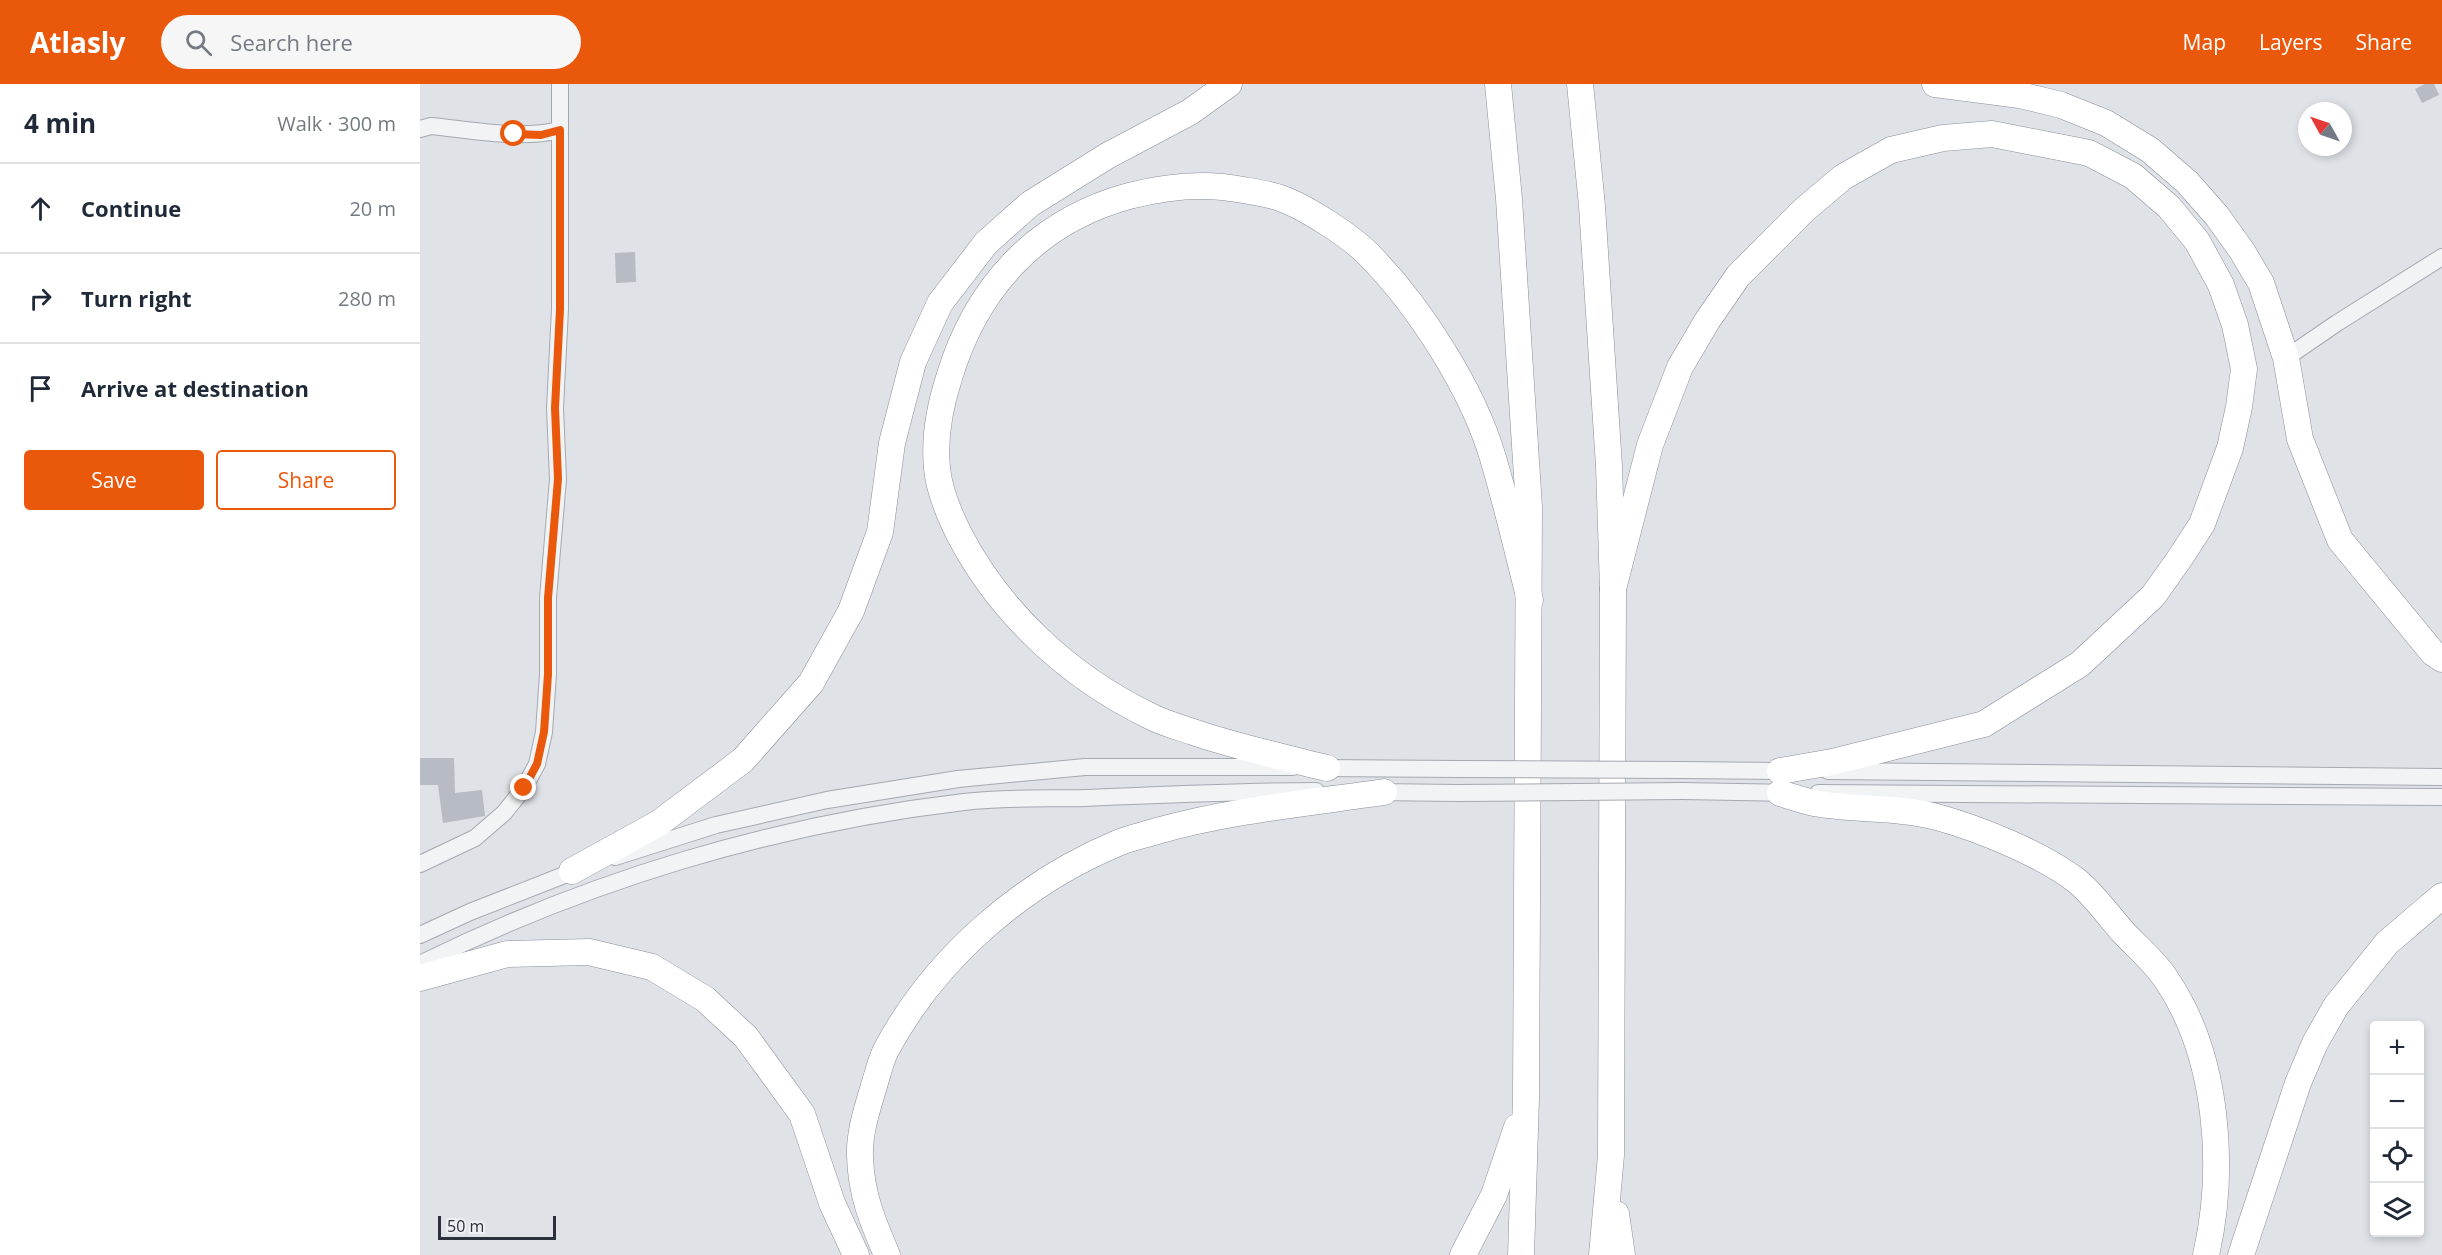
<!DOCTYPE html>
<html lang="en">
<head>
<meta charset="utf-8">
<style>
  :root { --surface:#fff; --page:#f6f6f7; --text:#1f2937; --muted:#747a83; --line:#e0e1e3; --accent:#ea580c }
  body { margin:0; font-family:"Open Sans",sans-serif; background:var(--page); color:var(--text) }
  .controls { position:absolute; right:18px; bottom:18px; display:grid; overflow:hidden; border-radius:6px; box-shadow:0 3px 9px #0003 }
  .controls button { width:54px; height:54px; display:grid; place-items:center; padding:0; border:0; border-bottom:2px solid var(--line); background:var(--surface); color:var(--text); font:30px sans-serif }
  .compass { position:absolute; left:1878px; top:18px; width:54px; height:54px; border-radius:50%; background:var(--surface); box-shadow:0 3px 9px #0003; rotate:310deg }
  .scale { position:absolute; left:18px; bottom:15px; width:118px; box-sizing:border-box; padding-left:6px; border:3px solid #2a303c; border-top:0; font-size:16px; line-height:21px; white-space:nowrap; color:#2a303c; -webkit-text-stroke:4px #eef1f4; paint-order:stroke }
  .stop { position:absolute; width:18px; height:18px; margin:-14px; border:4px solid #ea580c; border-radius:50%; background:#fff }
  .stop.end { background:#ea580c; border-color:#fff; box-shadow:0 2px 6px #0008 }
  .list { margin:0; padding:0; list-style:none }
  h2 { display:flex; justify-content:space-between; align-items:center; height:78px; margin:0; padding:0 24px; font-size:26px }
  h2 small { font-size:20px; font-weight:400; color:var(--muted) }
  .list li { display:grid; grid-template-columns:39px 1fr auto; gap:18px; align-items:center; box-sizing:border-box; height:90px; padding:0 24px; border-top:2px solid var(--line) }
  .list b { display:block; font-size:22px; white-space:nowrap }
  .list em { font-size:20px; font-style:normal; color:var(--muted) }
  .actions { display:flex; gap:12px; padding:18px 24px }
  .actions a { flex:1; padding:14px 0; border:2px solid var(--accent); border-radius:6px; text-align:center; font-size:21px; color:var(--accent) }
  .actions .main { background:var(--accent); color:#fff }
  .icon { flex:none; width:33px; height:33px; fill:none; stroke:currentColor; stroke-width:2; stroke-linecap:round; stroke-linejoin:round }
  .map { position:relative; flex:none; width:2022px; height:1171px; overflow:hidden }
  header { display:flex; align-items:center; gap:36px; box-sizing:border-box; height:84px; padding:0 30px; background:var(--accent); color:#fff }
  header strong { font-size:28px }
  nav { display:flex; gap:33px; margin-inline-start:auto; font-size:21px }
  .search { width:420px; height:54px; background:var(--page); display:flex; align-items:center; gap:15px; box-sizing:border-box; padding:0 21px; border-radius:33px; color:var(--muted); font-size:22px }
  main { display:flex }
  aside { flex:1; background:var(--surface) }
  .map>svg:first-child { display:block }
  .building { fill:#b7bbc3 }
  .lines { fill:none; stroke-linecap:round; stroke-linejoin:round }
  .minor-casing { stroke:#a5a9b0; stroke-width:18 }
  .highway-casing { stroke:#888f9c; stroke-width:27 }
  .minor { stroke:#f1f3f5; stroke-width:16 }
  .highway { stroke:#fff; stroke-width:26 }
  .minor-bridge-casing { stroke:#a5a9b0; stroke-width:18; stroke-linecap:butt }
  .minor-bridge { stroke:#f1f3f5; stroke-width:16 }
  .route { stroke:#ea580c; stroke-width:8 }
</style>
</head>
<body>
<header>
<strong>Atlasly</strong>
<div class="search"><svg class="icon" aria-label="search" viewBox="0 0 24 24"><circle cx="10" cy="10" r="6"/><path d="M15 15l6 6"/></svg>Search here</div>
<nav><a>Map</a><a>Layers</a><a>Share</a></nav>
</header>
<main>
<aside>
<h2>4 min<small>Walk · 300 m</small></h2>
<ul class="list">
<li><svg class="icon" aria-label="ahead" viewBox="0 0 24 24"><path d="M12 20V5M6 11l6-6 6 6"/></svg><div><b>Continue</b></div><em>20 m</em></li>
<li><svg class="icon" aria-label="right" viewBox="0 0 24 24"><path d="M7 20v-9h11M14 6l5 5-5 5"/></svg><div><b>Turn right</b></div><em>280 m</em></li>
<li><svg class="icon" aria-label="arrive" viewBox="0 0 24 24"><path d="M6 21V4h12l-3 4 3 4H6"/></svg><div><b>Arrive at destination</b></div></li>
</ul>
<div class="actions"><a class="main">Save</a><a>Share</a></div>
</aside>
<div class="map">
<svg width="2022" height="1171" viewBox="0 0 2022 1171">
  <rect width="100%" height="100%" fill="#dfe2e7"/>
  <g class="building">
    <polygon points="2005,0 2014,0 2019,11 2002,19 1995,5"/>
    <polygon points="215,168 216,198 196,199 195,169"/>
    <polygon points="0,674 34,674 35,709 62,706 65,732 23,739 18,701 0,701"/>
  </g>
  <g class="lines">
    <g class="minor-casing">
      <g id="minor">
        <path d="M0,45L11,42C53,46 98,56 140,46"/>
        <polyline points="1866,274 1917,239 2022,173"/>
        <polyline points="899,684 1039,685"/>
        <polyline points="1261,686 1370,687"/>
        <polyline points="1408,687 2022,693"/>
        <polyline points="1262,707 1369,709"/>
        <polyline points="955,708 1039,709"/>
        <polyline points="1398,709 2022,713"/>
        <polyline points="195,773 296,741 407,716 538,695 665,683 873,683"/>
        <polyline points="0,780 55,754 84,729 104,704 117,680 124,648 128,590 128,514 138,395 135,324 140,225 140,0"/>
        <polyline points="0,851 50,828 162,784"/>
        <path d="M0,880C170,796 355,740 544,718C584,713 625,715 665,714C742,711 819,707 896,707"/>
      </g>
    </g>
    <g class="highway-casing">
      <g id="highway">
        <polyline points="1078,0 1089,115 1109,423 1106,1014 1101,1171"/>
        <polyline points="1160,0 1172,122 1189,382 1193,505 1191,1071 1182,1171"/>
        <polyline points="1515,0 1600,11 1641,21 1686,39 1730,66 1767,98 1797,132 1822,167 1841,199 1866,274 1880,355 1920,456 2013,569 2022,575"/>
        <polyline points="1193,505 1230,361 1260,283 1287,237 1318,192 1384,126 1423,93 1471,66 1523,54 1572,50 1669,69 1713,92 1749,123 1777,157 1801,201 1815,241 1824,285 1819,323 1810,364 1782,440 1760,474 1733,512 1660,580 1564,640 1412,678 1360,687"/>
        <path d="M907,684C862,673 817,663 773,648C759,643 743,639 730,632C649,593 580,529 539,450C529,430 519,407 517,384C514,354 520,322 529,294C556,203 617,137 709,112C747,102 784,98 823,106C835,108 849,110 860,114C886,123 932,153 950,172C1000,223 1053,306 1073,374C1087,421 1098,469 1110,516"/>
        <path d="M1360,709C1373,713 1387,718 1400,720C1438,726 1479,723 1517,733C1560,745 1622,770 1657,797C1674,811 1688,831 1703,848C1717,863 1735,878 1746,895C1798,971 1806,1083 1786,1171"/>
        <polyline points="152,787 239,739 323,676 391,599 431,527 460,448 472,359 493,278 520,219 566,159 610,120 687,72 770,28 809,0"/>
        <polyline points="0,894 87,870 169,868 232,883 285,915 326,953 382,1030 412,1119 436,1171"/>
        <polyline points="1196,1130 1202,1171"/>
        <path d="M467,1171C452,1136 441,1110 440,1072C439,1050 447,1025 453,1005C457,993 460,978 466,966C515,874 602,799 698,759C710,754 724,751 737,747C811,726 889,719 964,708"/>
        <polyline points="1043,1171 1074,1111 1097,1043"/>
        <polyline points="1821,1171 1878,999 1895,959 1916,922 1967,859 2022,812"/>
      </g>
    </g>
    <use href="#minor" class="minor"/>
    <use href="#highway" class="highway"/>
    <g class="minor-bridge-casing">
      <g id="minor-bridge">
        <polyline points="1039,685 1261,686"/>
        <polyline points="1039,709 1262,707"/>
      </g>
    </g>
    <use href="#minor-bridge" class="minor-bridge"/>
  </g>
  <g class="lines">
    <polyline class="route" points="94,50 121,51 140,46 140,225 135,324 138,395 128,514 128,590 124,648 117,680 104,704"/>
  </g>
</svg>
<div class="controls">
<button>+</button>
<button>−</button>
<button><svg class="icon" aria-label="locate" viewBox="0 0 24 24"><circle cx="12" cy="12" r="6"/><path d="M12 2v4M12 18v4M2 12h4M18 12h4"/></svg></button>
<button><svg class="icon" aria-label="layers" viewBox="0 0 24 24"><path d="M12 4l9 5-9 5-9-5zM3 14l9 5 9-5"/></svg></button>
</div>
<svg class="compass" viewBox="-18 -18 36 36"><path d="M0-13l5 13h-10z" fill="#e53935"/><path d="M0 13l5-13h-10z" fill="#747a83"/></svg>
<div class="scale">50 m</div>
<div class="stop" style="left:94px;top:50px"></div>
<div class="stop end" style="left:104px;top:704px"></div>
</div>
</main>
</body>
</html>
